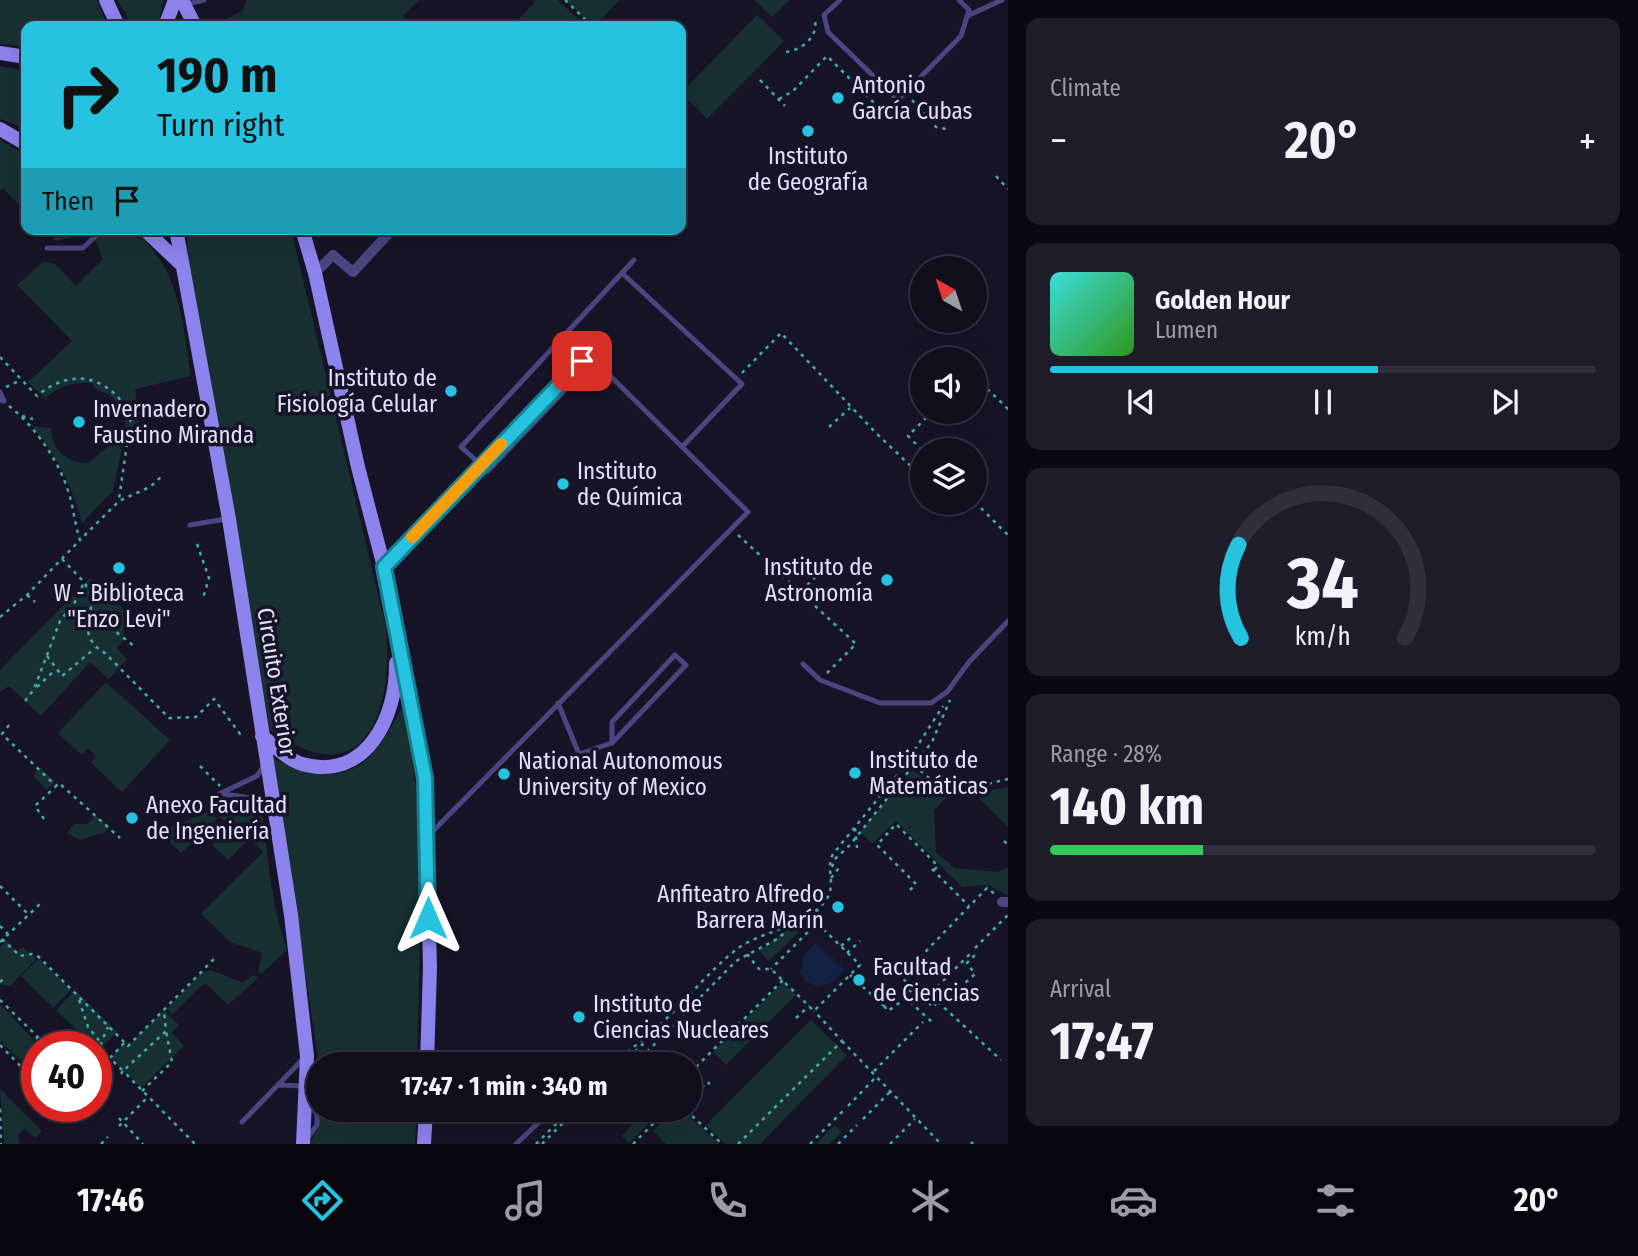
<!DOCTYPE html>
<meta charset="utf-8">
<style>
:root{--surface:#120f1d;--page:#1f1d2a;--text:#f1f3f6;--muted:#9c9ca4;--line:#312f3b;--accent:#25c3e0}
body{margin:0;font-family:"Fira Sans Condensed",sans-serif;background:var(--page);color:var(--text);height:100vh;display:flex;flex-direction:column;font-size:26px;white-space:nowrap}
*{box-sizing:border-box;margin:0}
p{font-size:23px;color:var(--muted)}
.icon{flex:none;width:38px;height:38px;fill:none;stroke:currentColor;stroke-width:2;stroke-linecap:round;stroke-linejoin:round}
.map{position:relative;flex:1;overflow:hidden}
.drawer{display:flex;flex-direction:column;gap:18px;padding:18px;background:#0a0810;width:630px}
.drawer>*{flex:none}
.guide{position:absolute;left:21px;top:21px;width:665px;height:214px;border-radius:14px;box-shadow:0 7px 28px #0002,0 0 0 2px var(--line);background:#25c3e0;color:#111;overflow:hidden}
.needle{width:46px;rotate:321deg}
.tools{position:absolute;left:910px;top:256px;display:grid;gap:14px}
.tools a{display:grid;place-items:center;width:77px;height:77px;border-radius:50%;background:var(--surface);box-shadow:0 7px 28px #0002,0 0 0 2px var(--line);font-size:35px}
.speed{position:absolute;left:21px;top:1031px;display:flex;gap:14px;font-size:35px;font-weight:700;text-align:center}
.speed>*{display:grid;place-content:center;width:91px;height:91px;border-radius:50%;background:var(--surface);box-shadow:0 7px 28px #0002,0 0 0 2px var(--line);line-height:1}
.speed .limit{border:10px solid #d22;background:#fff;color:#111}
.pin{position:absolute;display:grid;place-items:center;width:60px;height:60px;color:#fff;margin:-30px;border-radius:14px;box-shadow:0 4px 10px #0006}
.me{position:absolute;width:77px;margin:-38px;rotate:0deg;stroke-linejoin:round;filter:drop-shadow(0 0 5px #0008)}
.turn{display:flex;align-items:center;gap:24px;height:147px;padding:0 21px;font-size:32px}
.turn .icon{width:91px;height:91px;stroke-width:2.5}
.turn b{display:block;font-size:49px;line-height:60px}
.then{display:flex;align-items:center;height:66px;padding:0 21px;background:#0003;gap:14px;font-size:26px}
.big{font-size:52px;font-weight:700;line-height:1.1}
.drawer .widget{flex:1;display:flex;flex-direction:column;justify-content:center;gap:10px;min-width:0;padding:0 24px;border-radius:14px;background:var(--page)}
.drawer .dial{align-items:center;gap:0}
.dial svg{height:182px;overflow:visible;fill:none;stroke:var(--line);stroke-width:7;stroke-linecap:round;text-anchor:middle}
.dial text{fill:var(--text);stroke:none}
.song{display:flex;align-items:center;gap:21px}
.cover{width:84px;height:84px;border-radius:10px;background:linear-gradient(135deg,hsl(180 70% 55%),hsl(110 70% 35%))}
.played{height:7px;border-radius:4px;background:linear-gradient(90deg,var(--accent) 60%,var(--line) 60%)}
.keys{display:flex;justify-content:space-around;direction:ltr}
.heat{display:flex;justify-content:space-between;align-items:center;font-size:38px;direction:ltr}
.charge{height:10px;border-radius:5px;background:linear-gradient(90deg,#34c759 28%,var(--line) 0)}
.trip{position:absolute;left:306px;top:1052px;width:396px;height:70px;border-radius:35px;background:var(--surface);box-shadow:0 7px 28px #0002,0 0 0 2px var(--line);font-weight:700;line-height:70px;text-align:center}
.tabs{display:flex;height:112px;justify-content:space-around;align-items:center;background:#07060c;color:var(--muted)}
.tabs .icon{width:49px;height:49px}
.tabs .selected{color:var(--accent)}
.tabs b{font-size:32px;color:var(--text)}
main{display:flex;flex:1;min-height:0}
.map>svg:first-child{display:block}
</style>
<main>
<div class="map">
<svg width="1008" height="1144" viewBox="0 0 1008 1144">
<rect width="100%" height="100%" fill="#181427"/>
<path fill="#183031" d="M0,0h97l10,26h-81v21l-26,-3z
M117,0h47l-5,20 -6,6h-20z
M247,0h172l-16,16 10,10h-193l-2,-3 24,-12z
M534,0h24l27,26h-73l23,-24z
M565,0h54l-23,26h-4z
M755,0h34l-17,17z
M757,15l27,26 -77,78 -26,-26z
M0,66l26,5v58l-26,-10z
M0,140l26,15v57l-23,-24 -3,3z
M44,229h87c49,36 51,92 60,147l-56,13 5,41 -15,3 -12,58 -31,32c-10,-39 -25,-66 -50,-97l19,2c1,22 15,35 37,35l22,-18 3,-13 12,1 1,-16 -15,-21 -17,-8 -2,-5c-20,-1 -31,3 -47,15l-17,-16 44,-41 -55,-56 27,-24 11,3 21,22 27,-27 -11,-27 -36,9z
M187,229h104l95,399c7,83 -20,170 -116,102l-82,-470z
M90,578l41,38 -7,8 -1,17 -6,7 10,11 -18,20 -19,-17 -49,54 -32,-30 -9,6v-22z
M106,682l64,58 -48,52 -31,-29 5,-7 -8,-8 -6,7 -24,-22z
M403,707l13,81 6,67 -5,199 -6,10h-92l-47,-307c32,18 73,29 101,-4 12,-13 20,-31 30,-46z
M39,767l16,14 -8,9 -14,-14z
M913,770l28,23 8,2 -15,15 2,42 19,16 43,4 10,-5v28l-20,-10 -26,2 -66,-66 -24,23 -12,-13z
M1008,787v40l-29,-29 7,-7z
M230,799l31,5c7,49 9,96 26,146l-26,24 -3,-2 4,-19 -32,-11 -29,-28 62,-62 -28,-29 -3,3 -23,-16z
M207,812l11,6 -37,35 -22,-21z
M96,815l13,12 -4,5 -25,8 -13,-7 7,-9h13z
M231,827l16,14 -19,19 -16,-15z
M807,914l5,5 -43,42 -10,-10z
M7,941l10,10 6,-4 13,12 -26,27 -10,-2v-37z
M39,958l32,32 -18,18 -32,-32z
M211,970l32,13 10,-8 5,3 -30,27 -21,-21 -5,1 -30,30 -5,-6 33,-35z
M783,982l13,13 -70,70 -13,-13z
M75,990l42,42 -19,19 -42,-41z
M0,1004l34,36 2,16 -14,6 -22,-21z
M164,1010l15,15 -7,8 12,13 -43,42 -31,-30 14,-15 4,3z
M811,1020l36,35 -87,89h-35l-19,-19z
M0,1089l42,42 -7,7 -10,-10 -7,7 1,9h-15z
M319,1110h98l-2,34h-106l10,-18z
M648,1110h14l-33,33 -7,-7 14,-15 4,2 -3,-3z
M674,1110h9l36,34h-53l-13,-13z
M834,1125l8,7 -12,12h-14z"/>
<path fill="#132142" d="M816,942l29,28 -14,13 -13,4 -13,-6 -5,-9 4,-17z"/>
<g fill="none" stroke-linecap="round" stroke-linejoin="round">
<path stroke="#42acab" stroke-width="2.5" stroke-dasharray="3.5 5" stroke-linecap="butt" d="M565,0l27,26
M786,52c16,-2 32,-15 29,-32
M760,80l25,26
M779,99l14,-8 34,-35 58,58 9,-7
M912,100l24,27 10,2
M996,176l12,13
M0,357l37,39c35,-30 73,-20 94,20l-12,83
M742,373l39,-40 95,100 41,39h5
M975,377l33,32
M6,387l15,-7
M9,406c27,21 52,58 61,91 4,15 5,28 10,43l39,-39 31,-14 11,-10
M22,416l11,3
M829,427l21,-19
M922,450l-14,-14 25,-25
M975,502l33,33
M738,535l62,57
M197,544l12,34 -6,20
M62,559l22,23 10,18c-9,21 -11,41 11,53l64,65 27,-1 18,-18 29,39
M27,595l8,7
M0,617l27,-22 53,-55
M87,618l11,7h9l27,21
M47,656l15,20 33,-28
M827,673l29,-29 -56,-52 27,-26 34,-1
M37,687l18,-17
M25,701l9,-12 26,-68 15,-19 9,-20
M9,725l-7,9 54,52 3,-3 61,55
M914,765l30,26h14l50,-12
M200,766l20,20
M44,819l-9,-13 20,-19
M855,828l2,20
M1004,841l4,4
M832,867l3,-8 15,-14 82,-103 18,-42
M932,869l37,37
M831,878l10,-13
M0,886l28,28
M910,890l6,-6 -39,-39 19,-21 42,42 -5,5
M816,909l6,8 -5,6
M0,926l8,8
M2,939l18,17 12,-2 7,3 89,89 87,-88
M0,942l40,-38
M841,946l13,-11
M975,948l33,-33
M847,953l13,-12
M747,954l12,15h12l43,42 46,-46 -43,-42 -46,46
M850,975l34,31 22,-17 9,4
M0,982l6,-6
M925,999l46,-46 3,3 -7,7 8,11 -28,25 -4,-3 -10,11 -32,-30 86,-89 9,7
M0,1000l47,46
M79,1000l9,27 13,16
M938,1002l63,58
M884,1006l4,5 18,-13 27,25
M796,1018l13,-12
M37,1036v10
M842,1041l99,103
M124,1043l-14,15 13,13 43,-40 -2,-21
M0,1045l37,38
M108,1061l-7,-18 7,-16
M615,1064c15,-15 33,-28 49,-43 24,-23 46,-51 73,-72 25,-19 69,-21 89,-49 11,-15 -1,-32 7,-46l70,-86 40,-62
M623,1064l27,-27 11,-1
M635,1064l101,-103 41,-22 24,-19
M690,1065l4,4 89,-89
M23,1069l14,-12
M874,1071l49,-49
M121,1074l2,-3 72,73
M690,1087l3,-4
M142,1091l30,-29 -6,-31
M690,1100l17,-18 3,2
M60,1106l3,3
M848,1106l27,-28
M0,1109l1,35
M686,1110l36,34
M119,1118l24,26
M863,1119l27,-27
M119,1126l27,-27
M101,1144l7,-7
M536,1144l34,-34
M542,1144l34,-34
M633,1144l34,-34
M738,1144l104,-103 -28,-30
M810,1144l33,-33
M838,1144l19,-19
M890,1144l25,-25
M971,1144l2,-2"/>
<path stroke="#4b4680" stroke-width="5" d="M840,0l-16,15 4,17 70,68 63,-64 8,-26 -10,-10
M187,4l17,-4
M967,16l35,-16
M47,248h36l20,-19
M622,273l120,111 -60,63
M582,361l3,8 -97,102 -27,-24 173,-187
M0,392l4,9 -4,-1
M190,525l36,-6
M385,566l203,-212 160,158 -318,322
M803,664l17,16 60,23h51l16,-11 22,-30 39,-41
M558,703l21,51 33,-11 74,-78 -11,-10 -63,67v21
M219,794l38,-18 8,-12
M223,794l48,7
M278,1085l25,1
M242,1122l62,-64
M306,1140l11,-15v-11l-9,-13
M516,1144l36,-34"/>
<path stroke="#4b4680" stroke-width="10" d="M315,273l18,-18 20,17 36,-39
M1002,902h6"/>
<path stroke="#8c83ed" stroke-width="14" d="M106,0l12,26
M182,0l13,26
M165,26l10,-26
M0,53l26,4
M0,129l26,15
M144,229l38,36
M176,229l53,290 62,396 16,141 -4,88
M302,229l13,44 43,194 26,100 41,211 5,189 -3,97
M262,736c12,9 26,24 40,28 64,18 95,-47 94,-101
M424,1144l2,-34"/>
</g>
<g fill="none" stroke-linecap="round" stroke-linejoin="round">
<g stroke="#187f92" stroke-width="18">
<path id="route" d="M428,918l-3,-140 -41,-211 198,-206"/>
</g>
<use href="#route" stroke="#25c3e0" stroke-width="12"/>
<path stroke="#f59e0b" stroke-width="12" d="M412,537l89,-93"/>
</g>
<g fill="#25c3e0" stroke="#181427" stroke-width="2.5">
<circle cx="838" cy="98" r="7"/>
<circle cx="808" cy="131" r="7"/>
<circle cx="451" cy="391" r="7"/>
<circle cx="79" cy="422" r="7"/>
<circle cx="563" cy="484" r="7"/>
<circle cx="119" cy="568" r="7"/>
<circle cx="887" cy="580" r="7"/>
<circle cx="855" cy="773" r="7"/>
<circle cx="504" cy="774" r="7"/>
<circle cx="132" cy="818" r="7"/>
<circle cx="838" cy="907" r="7"/>
<circle cx="859" cy="980" r="7"/>
<circle cx="579" cy="1017" r="7"/>
</g>
<g text-anchor="middle" dominant-baseline="central" stroke-width="7" stroke-linejoin="round" paint-order="stroke">
<g font-size="23" fill="#e4dffa" stroke="#181427" text-anchor="start">
<text x="852" y="85">Antonio<tspan x="852" dy="26">García Cubas</tspan></text>
<text x="808" y="156" text-anchor="middle">Instituto<tspan x="808" dy="26">de Geografía</tspan></text>
<text x="437" y="378" text-anchor="end">Instituto de<tspan x="437" dy="26">Fisiología Celular</tspan></text>
<text x="93" y="409">Invernadero<tspan x="93" dy="26">Faustino Miranda</tspan></text>
<text x="577" y="471">Instituto<tspan x="577" dy="26">de Química</tspan></text>
<text x="873" y="567" text-anchor="end">Instituto de<tspan x="873" dy="26">Astronomía</tspan></text>
<text x="119" y="593" text-anchor="middle">W - Biblioteca<tspan x="119" dy="26">"Enzo Levi"</tspan></text>
<text x="869" y="760">Instituto de<tspan x="869" dy="26">Matemáticas</tspan></text>
<text x="518" y="761">National Autonomous<tspan x="518" dy="26">University of Mexico</tspan></text>
<text x="146" y="805">Anexo Facultad<tspan x="146" dy="26">de Ingeniería</tspan></text>
<text x="824" y="894" text-anchor="end">Anfiteatro Alfredo<tspan x="824" dy="26">Barrera Marín</tspan></text>
<text x="873" y="967">Facultad<tspan x="873" dy="26">de Ciencias</tspan></text>
<text x="593" y="1004">Instituto de<tspan x="593" dy="26">Ciencias Nucleares</tspan></text>
</g>
<g font-size="23" fill="#e4dffa" stroke="#181427">
<text transform="translate(277 682) rotate(81)">Circuito Exterior</text>
</g>
</g>
</svg>
<div class="tools">
<a><svg class="needle" viewBox="-14 -14 28 28"><path d="M0-13l5 13h-10z" fill="#e53935"/><path d="M0 13l5-13h-10z" fill="#9c9ca4"/></svg></a>
<a><svg class="icon" aria-label="sound" viewBox="0 0 24 24"><path d="M4 9h4l5-4v14l-5-4H4zM17 9q2 3 0 6"/></svg></a>
<a><svg class="icon" aria-label="layers" viewBox="0 0 24 24"><path d="M12 4l9 5-9 5-9-5zM3 14l9 5 9-5"/></svg></a>
</div>
<div class="speed"><div class="limit">40</div></div>
<div class="pin" style="left:582px;top:361px;background:#d93025"><svg class="icon" aria-label="arrive" viewBox="0 0 24 24"><path d="M6 21V4h12l-3 4 3 4H6"/></svg></div>
<svg class="me" style="left:428px;top:918px" viewBox="-20 -20 40 40"><path d="M0-17L14 15 0 8-14 15z" fill="#25c3e0" stroke="#fff" stroke-width="4"/></svg>
<div class="trip">17:47 · 1 min · 340 m</div>
<div class="guide">
<div class="turn"><svg class="icon" aria-label="right" viewBox="0 0 24 24"><path d="M7 20v-9h11M14 6l5 5-5 5"/></svg><div><b>190 m</b>Turn right</div></div>
<div class="then">Then<svg class="icon" aria-label="arrive" viewBox="0 0 24 24"><path d="M6 21V4h12l-3 4 3 4H6"/></svg></div>
</div>
</div>
<section class="drawer">
<div class="widget"><p>Climate</p>
<div class="heat"><a>−</a><b class="big">20°</b><a>+</a></div>
</div>
<div class="widget">
<div class="song"><i class="cover"></i><div><b>Golden Hour</b><p>Lumen</p></div></div>
<div class="played"></div>
<div class="keys"><svg class="icon" aria-label="previous" viewBox="0 0 24 24"><path d="M18 5L8 12l10 7zM5 5v14"/></svg><svg class="icon" aria-label="pause" viewBox="0 0 24 24"><path d="M8 5v14M16 5v14"/></svg><svg class="icon" aria-label="next" viewBox="0 0 24 24"><path d="M6 5l10 7-10 7zM19 5v14"/></svg></div>
</div>
<div class="widget dial"><svg viewBox="0 0 100 80">
<path d="M14 69A42 42 0 1 1 86 69"/>
<path d="M14 69A42 42 0 0 1 13 28" stroke="#25c3e0"/>
<text x="50" y="56" font-size="32" font-weight="700">34</text>
<text x="50" y="72" font-size="11">km/h</text>
</svg></div>
<div class="widget"><p>Range · 28%</p><b class="big">140 km</b><div class="charge"></div></div>
<div class="widget"><p>Arrival</p><b class="big">17:47</b></div>
</section>
</main>
<nav class="tabs">
<b>17:46</b>
<svg class="icon selected" aria-label="directions" viewBox="0 0 24 24"><path d="M12 3l9 9-9 9-9-9zM9 14v-3h6M13 9l2 2-2 2"/></svg>
<svg class="icon" aria-label="music" viewBox="0 0 24 24"><path d="M9 18V5l10-2v13"/><circle cx="6" cy="18" r="3"/><circle cx="16" cy="16" r="3"/></svg>
<svg class="icon" aria-label="phone" viewBox="0 0 24 24"><path d="M5 4h4l2 5-3 2q2 4 5 5l2-3 5 2v4C11 20 4 13 5 4z"/></svg>
<svg class="icon" aria-label="climate" viewBox="0 0 24 24"><path d="M12 3v18M4 7l16 10M4 17L20 7"/></svg>
<svg class="icon" aria-label="car" viewBox="0 0 24 24"><path d="M5 17H2v-5l4-1 3-4h7l3 4 3 1v5h-3M9 17h6M6 11h13"/><circle cx="7" cy="17" r="2"/><circle cx="17" cy="17" r="2"/></svg>
<svg class="icon" aria-label="filters" viewBox="0 0 24 24"><path d="M4 7h16M4 17h16"/><circle cx="9" cy="7" r="2"/><circle cx="15" cy="17" r="2"/></svg>
<b>20°</b>
</nav>
